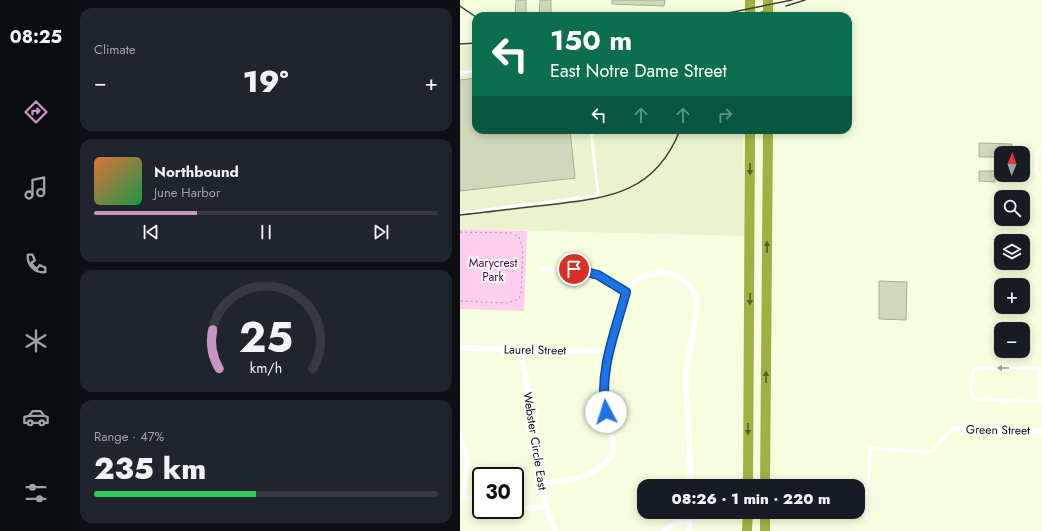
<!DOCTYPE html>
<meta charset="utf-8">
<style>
:root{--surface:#171b24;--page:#20242c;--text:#f1f3f6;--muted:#9ea1a6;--line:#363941;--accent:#c894c0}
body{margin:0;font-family:Jost,sans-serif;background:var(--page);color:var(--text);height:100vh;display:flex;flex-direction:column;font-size:15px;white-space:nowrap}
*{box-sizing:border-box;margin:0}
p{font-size:13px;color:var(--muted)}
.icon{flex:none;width:22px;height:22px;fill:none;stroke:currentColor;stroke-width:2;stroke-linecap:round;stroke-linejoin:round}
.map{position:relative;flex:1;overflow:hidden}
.panel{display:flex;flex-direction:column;gap:8px;padding:8px;background:#0d0f14;width:388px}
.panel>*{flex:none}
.guide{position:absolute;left:12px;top:12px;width:380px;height:122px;border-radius:12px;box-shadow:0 2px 10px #0003;background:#0b6e4f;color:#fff;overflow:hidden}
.needle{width:26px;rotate:2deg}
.controls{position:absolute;left:534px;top:146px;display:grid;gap:8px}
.controls a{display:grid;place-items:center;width:36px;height:36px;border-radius:8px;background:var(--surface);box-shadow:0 2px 10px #0003;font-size:20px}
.speed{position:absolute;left:12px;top:467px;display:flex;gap:8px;font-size:20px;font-weight:700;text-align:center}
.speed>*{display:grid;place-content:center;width:52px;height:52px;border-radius:50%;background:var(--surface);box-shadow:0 2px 10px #0003;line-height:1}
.speed .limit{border:2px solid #111;border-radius:6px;background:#fff;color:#111}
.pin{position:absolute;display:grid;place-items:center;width:34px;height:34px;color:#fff;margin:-17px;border:2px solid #fff;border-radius:50%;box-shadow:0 1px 4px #0007}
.me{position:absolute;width:44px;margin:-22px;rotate:355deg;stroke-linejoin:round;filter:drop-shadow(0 0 3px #0008)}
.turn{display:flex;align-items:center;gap:14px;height:84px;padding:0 12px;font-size:18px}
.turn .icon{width:52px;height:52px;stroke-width:2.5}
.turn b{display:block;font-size:28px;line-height:34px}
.lanes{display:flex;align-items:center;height:38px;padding:0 12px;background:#0003;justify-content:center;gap:20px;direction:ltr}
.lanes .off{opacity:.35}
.big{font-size:30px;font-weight:800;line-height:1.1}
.panel .widget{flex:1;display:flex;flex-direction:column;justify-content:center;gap:6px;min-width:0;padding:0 14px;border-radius:12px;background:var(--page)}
.panel .dial{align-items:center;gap:0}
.dial svg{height:104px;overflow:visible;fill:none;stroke:var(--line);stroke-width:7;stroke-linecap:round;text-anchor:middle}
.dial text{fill:var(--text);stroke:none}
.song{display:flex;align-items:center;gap:12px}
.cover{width:48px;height:48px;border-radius:6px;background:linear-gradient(135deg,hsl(20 70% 55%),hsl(140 70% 35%))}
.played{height:4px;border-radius:2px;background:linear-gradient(90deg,var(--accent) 30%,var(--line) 30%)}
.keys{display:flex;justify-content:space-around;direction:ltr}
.heat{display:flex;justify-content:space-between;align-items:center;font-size:22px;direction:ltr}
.charge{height:6px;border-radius:3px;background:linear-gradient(90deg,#34c759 47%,var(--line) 0)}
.trip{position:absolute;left:177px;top:479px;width:228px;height:40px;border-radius:12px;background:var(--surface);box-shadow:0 2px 10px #0003;font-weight:800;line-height:40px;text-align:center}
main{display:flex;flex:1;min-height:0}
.tabs{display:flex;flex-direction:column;width:72px;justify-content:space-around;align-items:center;background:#090b0e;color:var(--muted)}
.tabs .icon{width:28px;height:28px}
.tabs .on{color:var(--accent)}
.tabs b{font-size:18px;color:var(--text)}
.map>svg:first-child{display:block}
</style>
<main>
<nav class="tabs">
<b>08:25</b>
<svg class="icon on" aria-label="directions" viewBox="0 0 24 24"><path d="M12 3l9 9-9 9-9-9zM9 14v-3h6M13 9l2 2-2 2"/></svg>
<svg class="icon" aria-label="music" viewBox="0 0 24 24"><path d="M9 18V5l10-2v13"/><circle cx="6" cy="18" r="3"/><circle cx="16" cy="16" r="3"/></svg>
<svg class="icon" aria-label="phone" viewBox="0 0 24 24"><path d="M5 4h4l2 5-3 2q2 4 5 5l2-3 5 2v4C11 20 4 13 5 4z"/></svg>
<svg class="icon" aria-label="climate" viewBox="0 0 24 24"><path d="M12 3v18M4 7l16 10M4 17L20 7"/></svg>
<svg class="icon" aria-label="car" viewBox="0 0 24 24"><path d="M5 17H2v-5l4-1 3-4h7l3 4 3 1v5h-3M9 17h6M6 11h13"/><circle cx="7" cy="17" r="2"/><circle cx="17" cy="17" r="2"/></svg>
<svg class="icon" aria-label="filters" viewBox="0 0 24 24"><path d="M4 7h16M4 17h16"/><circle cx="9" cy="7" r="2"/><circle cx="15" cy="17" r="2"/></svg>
</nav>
<section class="panel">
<div class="widget"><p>Climate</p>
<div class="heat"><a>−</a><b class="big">19°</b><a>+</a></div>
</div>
<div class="widget">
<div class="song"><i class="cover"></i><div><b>Northbound</b><p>June Harbor</p></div></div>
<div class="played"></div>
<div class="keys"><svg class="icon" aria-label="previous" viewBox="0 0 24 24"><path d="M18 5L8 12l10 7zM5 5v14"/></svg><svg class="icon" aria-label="pause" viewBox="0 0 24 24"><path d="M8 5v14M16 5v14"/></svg><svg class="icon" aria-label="next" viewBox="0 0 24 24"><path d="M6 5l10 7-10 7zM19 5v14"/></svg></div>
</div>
<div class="widget dial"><svg viewBox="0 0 100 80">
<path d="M14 69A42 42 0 1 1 86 69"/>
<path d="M14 69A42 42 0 0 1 9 39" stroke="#c894c0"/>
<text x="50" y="56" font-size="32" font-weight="700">25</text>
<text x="50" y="72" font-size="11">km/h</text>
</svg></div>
<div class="widget"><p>Range · 47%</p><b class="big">235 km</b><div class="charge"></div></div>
</section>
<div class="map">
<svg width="582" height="531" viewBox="0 0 582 531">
<rect width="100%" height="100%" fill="#f7fedf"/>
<path fill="#eaf3ce" d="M16,45v85h267l2,106 -285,-7v-182z"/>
<path fill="#ffceee" d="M0,229l67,2 -3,80 -64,-2z"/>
<path fill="#d0d7ba" stroke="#a8ae92" d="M56,0h10v16l-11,-1z
M80,0h11v15h-12z
M152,0h53l-1,6 -52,-2z
M16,78v52h94l5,48 -115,13v-111z
M519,143l33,1 -1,9h-10v4h-22z
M519,171h16v11l-16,-1z
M419,281l28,1 -1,38 -27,-1z"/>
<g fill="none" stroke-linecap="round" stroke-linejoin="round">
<path stroke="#9ea38c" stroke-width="1" stroke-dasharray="2 3" stroke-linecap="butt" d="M0,232l51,1 8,4 4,12 -2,44 -2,6 -12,4 -47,-2"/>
<path stroke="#fff" stroke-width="3" d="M0,73l16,-2
M582,149l-6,4v19l6,5
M0,213l136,-17 2,-2 -7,-64
M579,368l1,34
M582,368h-62l-6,2c-2,8 -4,20 -2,27l4,2 66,3
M406,519l4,-71 52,4 10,-1 21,-22"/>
<path stroke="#fff" stroke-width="5.5" d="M82,269c38,0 52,1 84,23
M0,348l150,3
M61,350l25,157 9,24
M493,429l89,2
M0,435l7,25 -3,37
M82,483c29,-3 51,-3 70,-28 4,-19 -6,-34 -8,-53 -3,-27 7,-57 15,-83 2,-8 3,-18 7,-26 5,-10 15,-18 26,-19 19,-4 36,4 44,23 4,12 -8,59 -10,74 -1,15 1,31 2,46 1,23 3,46 2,69
M0,497h4l17,3
M55,506l14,2 17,-1
M204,531l9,-6 17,-5
M229,531l1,-19"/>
<path stroke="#9fb142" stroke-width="10" d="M290,0v16
M308,16v-16
M288,486l2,-356
M305,486l3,-356
M287,531l1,-19
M305,531v-19"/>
<path stroke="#404335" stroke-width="1.5" d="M0,6l16,11
M326,6l19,-6
M253,16l79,-16
M288,16l15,-4
M0,44l16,-1
M0,215c29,-3 59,-7 88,-10 60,-7 107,-11 132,-75"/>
</g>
<defs><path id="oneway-solid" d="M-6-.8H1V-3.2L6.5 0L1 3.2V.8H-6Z"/></defs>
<g fill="#566024">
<use href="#oneway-solid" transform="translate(290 169) rotate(90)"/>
<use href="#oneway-solid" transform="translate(307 247) rotate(-90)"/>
<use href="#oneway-solid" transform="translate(290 299) rotate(91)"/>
<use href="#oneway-solid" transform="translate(306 377) rotate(-90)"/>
<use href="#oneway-solid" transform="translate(288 429) rotate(91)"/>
</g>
<use fill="#9e9f9b" href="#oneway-solid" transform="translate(543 368) rotate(-180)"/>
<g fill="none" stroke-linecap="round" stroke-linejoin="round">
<g stroke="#114b97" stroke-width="10">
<path id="route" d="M114,269l24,6 28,17c-10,38 -28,80 -20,120"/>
</g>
<use href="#route" stroke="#1a73e8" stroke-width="7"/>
</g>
<g text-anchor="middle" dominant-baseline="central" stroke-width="4" stroke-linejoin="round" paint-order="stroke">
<g font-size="12" fill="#4e083f" stroke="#fff">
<text x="33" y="263">Marycrest<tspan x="33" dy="14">Park</tspan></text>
</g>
<g font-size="12" fill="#0c0e05" stroke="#fff">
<text transform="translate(75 350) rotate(1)">Laurel Street</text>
<text transform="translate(538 430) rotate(1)">Green Street</text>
<text transform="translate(75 441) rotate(81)">Webster Circle East</text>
</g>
</g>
</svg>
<div class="controls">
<a><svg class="needle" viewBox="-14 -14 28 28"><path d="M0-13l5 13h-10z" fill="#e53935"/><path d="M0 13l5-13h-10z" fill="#9ea1a6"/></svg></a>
<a><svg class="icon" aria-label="search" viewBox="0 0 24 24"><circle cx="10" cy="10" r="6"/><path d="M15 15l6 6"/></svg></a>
<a><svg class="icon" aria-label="layers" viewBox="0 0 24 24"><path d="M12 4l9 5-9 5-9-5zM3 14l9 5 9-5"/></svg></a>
<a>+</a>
<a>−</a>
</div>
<div class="speed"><div class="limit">30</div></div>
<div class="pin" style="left:114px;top:269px;background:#d93025"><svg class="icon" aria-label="arrive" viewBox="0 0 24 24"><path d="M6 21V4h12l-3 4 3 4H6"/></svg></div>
<svg class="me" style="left:146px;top:412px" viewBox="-20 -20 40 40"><circle r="19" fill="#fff"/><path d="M0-13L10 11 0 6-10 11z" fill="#1a73e8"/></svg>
<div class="trip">08:26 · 1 min · 220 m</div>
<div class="guide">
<div class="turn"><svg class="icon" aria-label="left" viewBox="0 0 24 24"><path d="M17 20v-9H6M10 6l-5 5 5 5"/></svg><div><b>150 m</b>East Notre Dame Street</div></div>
<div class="lanes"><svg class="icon" aria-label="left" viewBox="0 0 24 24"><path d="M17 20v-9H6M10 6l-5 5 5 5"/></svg><svg class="icon off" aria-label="ahead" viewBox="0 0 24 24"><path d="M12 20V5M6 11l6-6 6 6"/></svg><svg class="icon off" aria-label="ahead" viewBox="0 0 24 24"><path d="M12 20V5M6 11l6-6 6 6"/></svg><svg class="icon off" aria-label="right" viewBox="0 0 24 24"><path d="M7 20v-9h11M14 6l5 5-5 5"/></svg></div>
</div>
</div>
</main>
